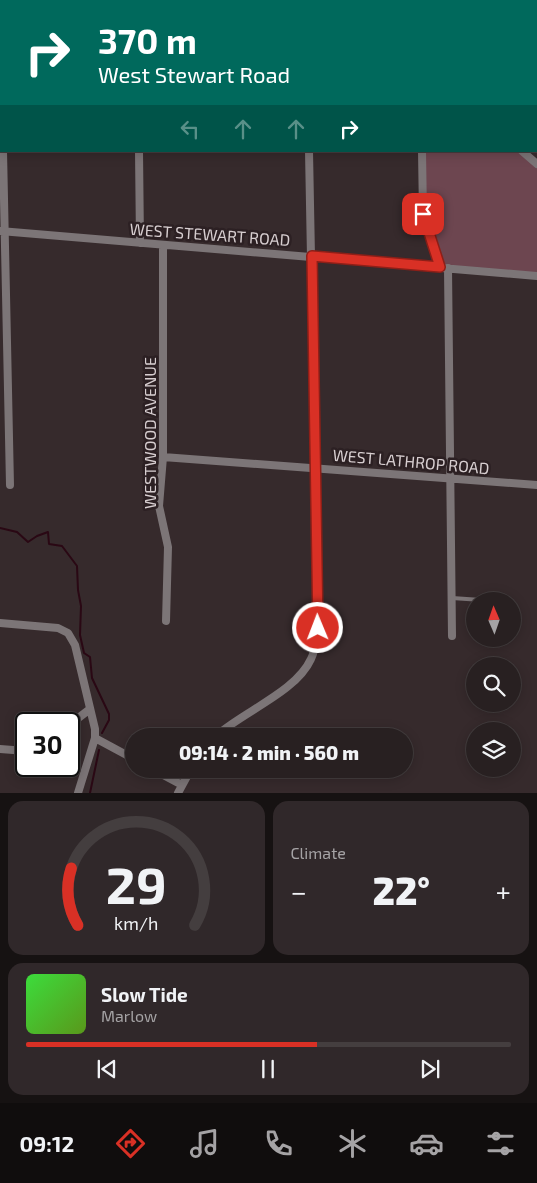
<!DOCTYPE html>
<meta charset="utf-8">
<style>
:root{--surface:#282021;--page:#30282a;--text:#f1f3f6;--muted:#a5a3a5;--line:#443e3f;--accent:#d93025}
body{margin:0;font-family:"Exo 2",sans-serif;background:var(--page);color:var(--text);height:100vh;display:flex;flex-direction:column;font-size:19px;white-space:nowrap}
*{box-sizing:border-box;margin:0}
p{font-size:16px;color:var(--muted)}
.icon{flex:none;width:28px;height:28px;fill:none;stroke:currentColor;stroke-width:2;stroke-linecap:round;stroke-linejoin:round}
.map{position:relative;height:793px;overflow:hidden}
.side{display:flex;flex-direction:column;gap:8px;padding:8px;background:#161212;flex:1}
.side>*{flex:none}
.hud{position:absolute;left:0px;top:0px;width:538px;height:152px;box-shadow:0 2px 12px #0003,0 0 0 1px var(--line);background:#00695c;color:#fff;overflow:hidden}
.needle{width:32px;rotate:358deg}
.buttons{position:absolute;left:466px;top:592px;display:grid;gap:10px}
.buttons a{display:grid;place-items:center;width:55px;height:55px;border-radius:50%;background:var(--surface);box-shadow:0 2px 12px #0003,0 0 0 1px var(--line);font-size:25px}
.speed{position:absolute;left:15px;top:712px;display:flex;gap:10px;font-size:25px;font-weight:700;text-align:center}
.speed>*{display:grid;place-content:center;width:65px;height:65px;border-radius:50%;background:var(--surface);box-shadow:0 2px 12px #0003,0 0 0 1px var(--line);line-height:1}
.speed .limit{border:2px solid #111;border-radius:8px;background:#fff;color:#111}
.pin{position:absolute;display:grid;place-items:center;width:42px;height:42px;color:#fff;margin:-21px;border-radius:10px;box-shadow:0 2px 8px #0006}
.me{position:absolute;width:55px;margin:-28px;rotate:359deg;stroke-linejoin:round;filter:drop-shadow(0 0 4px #0008)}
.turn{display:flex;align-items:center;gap:18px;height:105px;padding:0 15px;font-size:22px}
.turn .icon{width:65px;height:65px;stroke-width:2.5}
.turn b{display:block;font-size:35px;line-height:42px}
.lanes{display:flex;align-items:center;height:48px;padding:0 15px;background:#0003;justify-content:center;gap:25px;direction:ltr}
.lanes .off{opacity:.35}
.big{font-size:38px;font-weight:800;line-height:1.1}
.side .tile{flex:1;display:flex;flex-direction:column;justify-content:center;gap:8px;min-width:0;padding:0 18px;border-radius:15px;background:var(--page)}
.side .dial{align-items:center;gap:0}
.dial svg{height:130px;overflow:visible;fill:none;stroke:var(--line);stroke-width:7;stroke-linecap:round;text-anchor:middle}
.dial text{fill:var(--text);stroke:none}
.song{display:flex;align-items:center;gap:15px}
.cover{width:60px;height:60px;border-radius:8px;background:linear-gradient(135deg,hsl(120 70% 55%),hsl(90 70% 35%))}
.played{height:5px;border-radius:2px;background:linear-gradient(90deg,var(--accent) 60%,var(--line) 60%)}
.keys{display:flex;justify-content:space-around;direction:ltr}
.heat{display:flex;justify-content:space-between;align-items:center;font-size:28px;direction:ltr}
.side .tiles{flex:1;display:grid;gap:8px;grid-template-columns:1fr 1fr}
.tile:last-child{grid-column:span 2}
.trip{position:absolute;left:125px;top:728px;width:288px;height:50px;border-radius:25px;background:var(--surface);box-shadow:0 2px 12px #0003,0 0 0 1px var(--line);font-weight:800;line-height:50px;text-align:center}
.tab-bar{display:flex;height:80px;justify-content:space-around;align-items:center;background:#100d0d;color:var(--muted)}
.tab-bar .icon{width:35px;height:35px}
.tab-bar .current{color:var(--accent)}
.tab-bar b{font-size:22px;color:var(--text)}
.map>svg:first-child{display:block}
</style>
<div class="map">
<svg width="537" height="793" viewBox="0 0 537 793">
<rect width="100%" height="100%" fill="#362a2c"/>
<path fill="#6d4650" d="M422,151h100l15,13v112l-97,-9 -16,-53z"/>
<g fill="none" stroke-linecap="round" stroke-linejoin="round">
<path stroke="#2a0814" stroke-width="2" d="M0,528l17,4 11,10 9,-6 11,-4 1,12 13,2 15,20 1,24 3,16 -1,29 4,18 6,4 2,21 17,36v6l-7,13
M90,793l9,-43"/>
<path stroke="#7c7577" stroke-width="4" d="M452,598l44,3"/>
<path stroke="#7c7577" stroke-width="8" d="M136,0v1
M306,0v1
M419,0v1
M499,1v-1
M0,10h1
M0,22l1,61
M536,52h1
M3,151l7,334
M139,151l1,92
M422,151l1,63 17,53
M522,151l15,13
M0,231l537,45
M163,245v212l-4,49 9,41 -2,74
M448,268l4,368
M163,457l374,28
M0,623l58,5 10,5 7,12 20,84v9l-17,55
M216,736c28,-25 80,-44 95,-77 5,-10 5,-21 7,-31l-9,-477
M95,738l39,21
M69,744l8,-25 13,-10
M0,749l26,2
M152,769l30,16
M178,793l13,-24"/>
</g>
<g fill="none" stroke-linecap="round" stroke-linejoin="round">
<g stroke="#8d1f18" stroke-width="12">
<path id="route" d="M318,628l-6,-372 128,11 -17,-53"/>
</g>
<use href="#route" stroke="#d93025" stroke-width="9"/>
</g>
<g text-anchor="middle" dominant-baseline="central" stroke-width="5" stroke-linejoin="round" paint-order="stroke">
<g font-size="16" fill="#d7ced0" stroke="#2c2023">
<text transform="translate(210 234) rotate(4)">WEST STEWART ROAD</text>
<text transform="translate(149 433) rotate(-90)">WESTWOOD AVENUE</text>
<text transform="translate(411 461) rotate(5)">WEST LATHROP ROAD</text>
</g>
</g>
</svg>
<div class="buttons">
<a><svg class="needle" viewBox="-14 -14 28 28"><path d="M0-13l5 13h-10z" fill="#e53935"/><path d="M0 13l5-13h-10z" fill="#a5a3a5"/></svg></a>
<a><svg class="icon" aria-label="search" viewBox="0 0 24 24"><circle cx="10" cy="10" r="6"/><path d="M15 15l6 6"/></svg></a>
<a><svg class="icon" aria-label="layers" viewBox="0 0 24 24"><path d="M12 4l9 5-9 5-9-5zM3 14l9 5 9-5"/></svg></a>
</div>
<div class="speed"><div class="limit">30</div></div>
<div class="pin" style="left:423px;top:214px;background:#d93025"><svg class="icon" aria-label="arrive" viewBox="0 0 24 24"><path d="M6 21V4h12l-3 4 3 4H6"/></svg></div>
<svg class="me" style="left:318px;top:628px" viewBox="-20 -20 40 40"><circle r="17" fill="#d93025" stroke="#fff" stroke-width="3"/><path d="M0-11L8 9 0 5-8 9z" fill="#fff"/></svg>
<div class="trip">09:14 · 2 min · 560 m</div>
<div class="hud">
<div class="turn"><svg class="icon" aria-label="right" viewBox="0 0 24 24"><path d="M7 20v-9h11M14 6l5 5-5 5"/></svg><div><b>370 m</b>West Stewart Road</div></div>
<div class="lanes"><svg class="icon off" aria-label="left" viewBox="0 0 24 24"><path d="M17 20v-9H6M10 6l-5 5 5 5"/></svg><svg class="icon off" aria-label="ahead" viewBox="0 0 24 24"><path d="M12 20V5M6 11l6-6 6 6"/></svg><svg class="icon off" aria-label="ahead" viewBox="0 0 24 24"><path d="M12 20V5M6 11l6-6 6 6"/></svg><svg class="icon" aria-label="right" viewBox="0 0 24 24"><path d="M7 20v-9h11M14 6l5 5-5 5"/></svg></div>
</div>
</div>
<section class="side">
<div class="tiles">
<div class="tile dial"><svg viewBox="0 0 100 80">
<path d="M14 69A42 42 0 1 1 86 69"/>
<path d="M14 69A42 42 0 0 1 10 34" stroke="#d93025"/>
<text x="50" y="56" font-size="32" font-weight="700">29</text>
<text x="50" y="72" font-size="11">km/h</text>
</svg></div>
<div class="tile"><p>Climate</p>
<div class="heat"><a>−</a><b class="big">22°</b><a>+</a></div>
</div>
<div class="tile">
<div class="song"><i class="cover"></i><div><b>Slow Tide</b><p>Marlow</p></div></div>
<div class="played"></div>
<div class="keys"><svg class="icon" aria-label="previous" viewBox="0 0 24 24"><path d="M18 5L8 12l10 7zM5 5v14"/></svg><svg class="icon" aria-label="pause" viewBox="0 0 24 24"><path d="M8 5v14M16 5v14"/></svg><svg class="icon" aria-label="next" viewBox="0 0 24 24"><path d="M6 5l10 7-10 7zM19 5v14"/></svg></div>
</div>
</div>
</section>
<nav class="tab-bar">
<b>09:12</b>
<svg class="icon current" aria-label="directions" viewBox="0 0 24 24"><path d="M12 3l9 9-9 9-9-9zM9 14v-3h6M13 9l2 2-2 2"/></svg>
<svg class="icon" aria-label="music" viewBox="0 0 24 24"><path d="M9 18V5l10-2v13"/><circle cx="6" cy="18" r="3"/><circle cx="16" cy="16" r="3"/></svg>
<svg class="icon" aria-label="phone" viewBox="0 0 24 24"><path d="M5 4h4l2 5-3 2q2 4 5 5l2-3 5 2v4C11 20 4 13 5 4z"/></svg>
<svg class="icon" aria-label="climate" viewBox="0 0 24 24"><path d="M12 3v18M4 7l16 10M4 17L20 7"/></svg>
<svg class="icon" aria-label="car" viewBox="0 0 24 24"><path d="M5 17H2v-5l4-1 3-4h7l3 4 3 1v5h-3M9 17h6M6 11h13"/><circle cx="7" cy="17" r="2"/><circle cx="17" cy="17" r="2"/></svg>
<svg class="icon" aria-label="filters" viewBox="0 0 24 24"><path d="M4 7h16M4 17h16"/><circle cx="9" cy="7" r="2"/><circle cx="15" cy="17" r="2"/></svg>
</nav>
